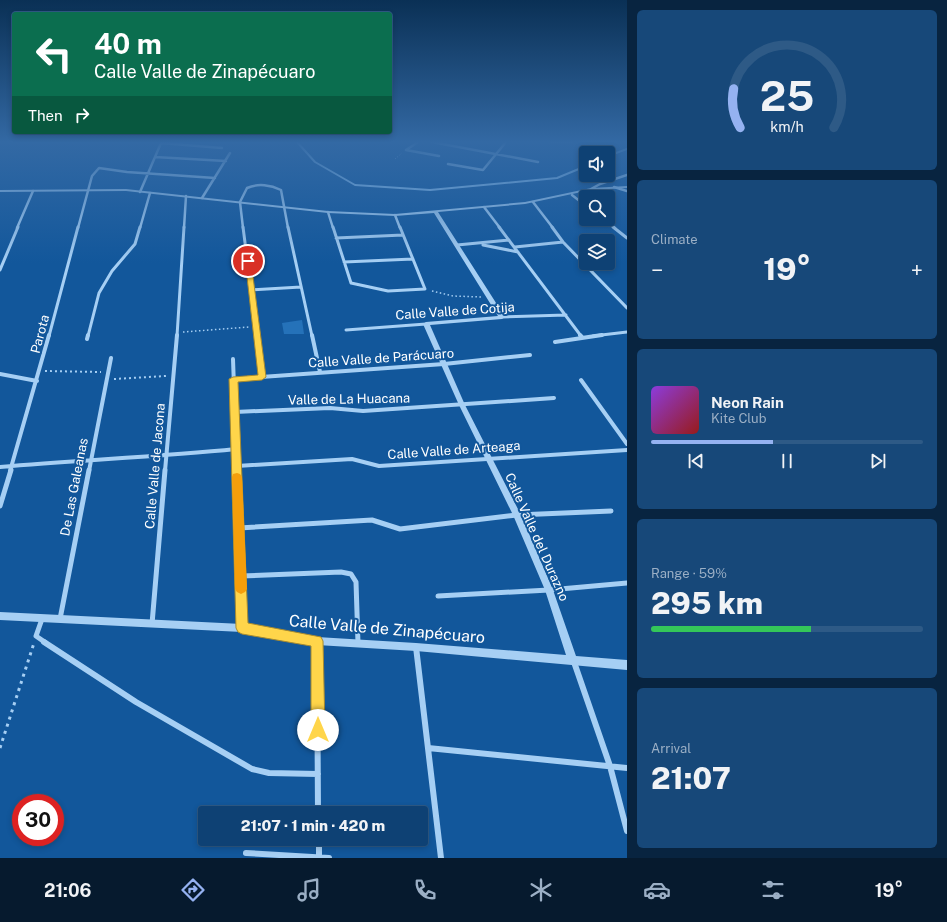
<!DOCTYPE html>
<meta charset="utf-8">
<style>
:root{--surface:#0e4174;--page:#174879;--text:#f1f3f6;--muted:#9bafc5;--line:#2e5a86;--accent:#95b2f1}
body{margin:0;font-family:"Public Sans",sans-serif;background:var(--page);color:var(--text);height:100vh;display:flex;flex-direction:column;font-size:15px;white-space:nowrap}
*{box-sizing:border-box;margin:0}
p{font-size:13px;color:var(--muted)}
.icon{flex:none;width:22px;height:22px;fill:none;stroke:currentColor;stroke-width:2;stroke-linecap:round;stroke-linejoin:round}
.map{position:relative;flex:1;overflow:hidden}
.drawer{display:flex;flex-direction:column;gap:10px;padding:10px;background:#082440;width:320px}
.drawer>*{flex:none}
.guide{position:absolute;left:12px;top:12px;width:380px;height:122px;border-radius:4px;box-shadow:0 2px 6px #0003,0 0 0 1px var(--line);background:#0b6e4f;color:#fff;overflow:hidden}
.tools{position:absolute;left:579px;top:146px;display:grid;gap:8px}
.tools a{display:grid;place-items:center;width:36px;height:36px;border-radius:4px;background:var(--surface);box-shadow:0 2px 6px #0003,0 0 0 1px var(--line);font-size:20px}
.speed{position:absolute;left:12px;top:794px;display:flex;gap:8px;font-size:20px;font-weight:700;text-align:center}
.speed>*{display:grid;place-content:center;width:52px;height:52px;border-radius:50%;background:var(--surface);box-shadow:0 2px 6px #0003,0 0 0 1px var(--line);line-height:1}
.speed .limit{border:6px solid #d22;background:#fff;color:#111}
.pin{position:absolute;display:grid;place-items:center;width:34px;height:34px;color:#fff;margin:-17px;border:2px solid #fff;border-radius:50%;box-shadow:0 1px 4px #0007}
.me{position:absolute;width:44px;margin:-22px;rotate:0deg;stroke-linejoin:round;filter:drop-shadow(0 0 3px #0008)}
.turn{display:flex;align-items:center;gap:14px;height:84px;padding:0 16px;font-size:18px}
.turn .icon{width:52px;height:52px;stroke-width:2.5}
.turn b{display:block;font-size:28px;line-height:34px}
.then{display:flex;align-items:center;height:38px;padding:0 16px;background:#0003;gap:8px;font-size:15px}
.big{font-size:30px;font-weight:800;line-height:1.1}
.drawer .tile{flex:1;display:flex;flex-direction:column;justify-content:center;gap:6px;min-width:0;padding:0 14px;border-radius:6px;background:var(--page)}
.drawer .dial{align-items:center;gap:0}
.dial svg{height:104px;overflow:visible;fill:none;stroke:var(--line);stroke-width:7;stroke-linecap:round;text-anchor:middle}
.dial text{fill:var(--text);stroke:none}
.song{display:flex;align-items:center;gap:12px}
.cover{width:48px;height:48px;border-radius:6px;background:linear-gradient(135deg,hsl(270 70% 55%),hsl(0 70% 35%))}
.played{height:4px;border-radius:2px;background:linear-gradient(90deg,var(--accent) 45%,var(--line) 45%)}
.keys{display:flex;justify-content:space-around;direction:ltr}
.heat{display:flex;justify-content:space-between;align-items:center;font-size:22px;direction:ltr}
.charge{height:6px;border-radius:3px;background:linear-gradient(90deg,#34c759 59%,var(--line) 0)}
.trip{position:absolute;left:198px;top:806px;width:230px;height:40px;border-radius:4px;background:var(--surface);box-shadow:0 2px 6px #0003,0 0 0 1px var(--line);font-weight:800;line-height:40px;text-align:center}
.tab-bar{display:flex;height:64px;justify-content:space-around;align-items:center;background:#061a2e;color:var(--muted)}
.tab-bar .icon{width:28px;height:28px}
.tab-bar .current{color:var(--accent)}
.tab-bar b{font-size:18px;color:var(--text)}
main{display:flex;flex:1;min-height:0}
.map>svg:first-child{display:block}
</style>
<main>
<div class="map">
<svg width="627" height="858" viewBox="0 0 627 858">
<rect width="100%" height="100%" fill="#12579b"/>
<path fill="#2572b9" d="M302,320l2,14h-20l-2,-11z"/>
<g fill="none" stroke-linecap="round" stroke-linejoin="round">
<path stroke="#98cbf7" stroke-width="2" d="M297,142l18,20 40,23 75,5 127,-12 29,-12
M608,156l19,-7"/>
<path stroke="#a6cff4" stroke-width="1" stroke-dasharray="1 2" stroke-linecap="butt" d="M395,159l7,-6"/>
<path stroke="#a6cff4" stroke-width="1.5" stroke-dasharray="1.5 2.5" stroke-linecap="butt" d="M432,291l21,5 28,1
M183,332l66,-5"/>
<path stroke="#a6cff4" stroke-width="2" stroke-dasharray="2 3" stroke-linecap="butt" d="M45,371l56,1
M114,379l52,-3"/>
<path stroke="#a6cff4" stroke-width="3" stroke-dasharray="3 4.5" stroke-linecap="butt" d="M0,748l34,-105"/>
<path stroke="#a6cff4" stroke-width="2.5" d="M418,142l-12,8 33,6
M432,142l106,20
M551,142h21
M155,157l71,4
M448,164l35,6 23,-28
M614,187l13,4
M591,189l9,-5 27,-9
M140,192l21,-49 61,5
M572,195l14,11
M202,198l28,-45
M533,202l20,26
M484,207l16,21
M328,212l5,16
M395,215l5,13
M603,219l12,9
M17,228l16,-37
M78,228l14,-52 7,-8 28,4 88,6
M140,228l10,-35
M184,228l2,-32
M243,228l-3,-26 7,-14c11,-5 24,-3 34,2l7,38"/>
<path stroke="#a6cff4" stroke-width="3" d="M243,227l14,109
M288,227l24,109
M333,227l18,56 37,8 37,-2 -25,-62
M499,227l82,109
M552,227l11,15 64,66
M613,227l14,11
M336,238l67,-3
M457,245l52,-5
M483,245l35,7
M515,247l48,-5
M344,262l69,-3
M0,270l18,-43
M251,290l50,-3
M502,317l64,-2
M346,330l80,-6
M49,336l29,-109
M88,336l11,-43 13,-22 23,-27 5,-17
M177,336l7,-109
M593,336l34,-4"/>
<path stroke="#a6cff4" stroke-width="4" d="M257,335l5,42
M312,335l8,37
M580,335l2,2
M87,339l1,-4
M555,342l47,-7
M233,359l4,112
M0,374l37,7
M233,379l211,-15 86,-9
M581,380l46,64
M235,412l95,-4 33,3 191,-13
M237,466l115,-7 27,7 248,-16
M0,467c79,-7 157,-10 236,-18
M10,471l39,-136
M89,471l22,-113
M165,471l12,-136"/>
<path stroke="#a6cff4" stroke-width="5" d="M237,470l5,158
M0,506l11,-36
M239,528l133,-8 28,9 117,-14 94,-4
M241,576l100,-4 10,2 5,8 2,61
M438,596l111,-6 78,-7
M42,619l-6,17 10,7
M60,619l29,-149
M152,624l13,-154
M317,641v2"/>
<path stroke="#a6cff4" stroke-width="6" d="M44,642l92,60 116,67 17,4 49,1
M317,642l1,171
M416,647l25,211
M574,662l36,104 17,65
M428,748l199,20
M319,839v18
M246,853l83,5"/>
<path fill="#a6cff4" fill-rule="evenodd" d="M627,186v2l-36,2 -66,14 -87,8 67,105 -3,2 -72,6 35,80 56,110 32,75 23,66 51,4v10l-211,-19 -99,-6 -75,-13 -242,-12v-8l242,12 75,13 99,6 150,12 -21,-65 -32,-75 -54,-110 -36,-81 3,-2 72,-6 -64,-103 -39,3 -67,-3 -202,-22 -126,1v-2l126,-1 202,22 67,3 130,-12 66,-14z"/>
</g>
<linearGradient id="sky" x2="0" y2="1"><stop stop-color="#0a3055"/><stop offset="0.54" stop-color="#3369a4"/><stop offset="1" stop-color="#3369a4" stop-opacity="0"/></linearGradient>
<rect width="627" height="263" fill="url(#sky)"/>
<path fill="#ffd54a" stroke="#a68a30" d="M245,259l6,2 15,116 -4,3 -24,2 10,241 73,14 2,4 2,89 -2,4 -5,2 -5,-2 -2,-4v-84l-69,-12 -4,-2 -2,-4 -7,-249 4,-2 25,-2z"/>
<path fill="#f59e0b" d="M237,473l3,1 2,3 5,112 -2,3 -4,2 -4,-2 -2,-3 -3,-112 1,-3z"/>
<g text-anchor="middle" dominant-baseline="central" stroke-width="4" stroke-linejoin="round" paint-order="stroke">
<g font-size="13" fill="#fff" stroke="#12579b">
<text transform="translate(455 311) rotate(-4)">Calle Valle de Cotija</text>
<text transform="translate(40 334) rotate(-75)">Parota</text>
<text transform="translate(381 358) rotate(-4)">Calle Valle de Parácuaro</text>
<text transform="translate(349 399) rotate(-1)">Valle de La Huacana</text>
<text transform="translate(454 450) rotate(-4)">Calle Valle de Arteaga</text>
<text transform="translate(155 466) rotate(-85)">Calle Valle de Jacona</text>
<text transform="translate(74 487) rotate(-79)">De Las Galeanas</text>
<text transform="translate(537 537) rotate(66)">Calle Valle del Durazno</text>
</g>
<g font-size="16" fill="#fff" stroke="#12579b">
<text transform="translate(387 629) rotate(5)">Calle Valle de Zinapécuaro</text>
</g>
</g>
</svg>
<div class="tools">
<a><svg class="icon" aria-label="sound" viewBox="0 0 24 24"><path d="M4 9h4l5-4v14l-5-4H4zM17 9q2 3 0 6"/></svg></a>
<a><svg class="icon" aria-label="search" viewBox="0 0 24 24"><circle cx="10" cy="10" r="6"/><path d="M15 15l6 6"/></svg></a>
<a><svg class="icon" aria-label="layers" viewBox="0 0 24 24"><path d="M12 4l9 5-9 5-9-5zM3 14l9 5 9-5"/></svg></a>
</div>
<div class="speed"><div class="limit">30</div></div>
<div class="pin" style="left:248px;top:261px;background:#d93025"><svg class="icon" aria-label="arrive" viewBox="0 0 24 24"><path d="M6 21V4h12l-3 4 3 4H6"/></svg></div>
<svg class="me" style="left:318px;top:730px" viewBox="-20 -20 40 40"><circle r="19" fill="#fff"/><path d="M0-13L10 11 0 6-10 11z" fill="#ffd54a"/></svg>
<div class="trip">21:07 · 1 min · 420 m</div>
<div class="guide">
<div class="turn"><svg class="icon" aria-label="left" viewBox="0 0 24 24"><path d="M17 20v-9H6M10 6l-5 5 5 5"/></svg><div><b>40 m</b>Calle Valle de Zinapécuaro</div></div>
<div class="then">Then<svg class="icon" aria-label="right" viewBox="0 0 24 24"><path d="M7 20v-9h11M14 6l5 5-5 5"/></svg></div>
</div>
</div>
<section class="drawer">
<div class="tile dial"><svg viewBox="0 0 100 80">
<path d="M14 69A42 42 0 1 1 86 69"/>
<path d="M14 69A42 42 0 0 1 9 39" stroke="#95b2f1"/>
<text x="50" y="56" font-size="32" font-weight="700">25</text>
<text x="50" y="72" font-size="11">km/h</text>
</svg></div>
<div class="tile"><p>Climate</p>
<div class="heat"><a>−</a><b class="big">19°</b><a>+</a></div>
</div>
<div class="tile">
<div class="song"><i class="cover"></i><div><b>Neon Rain</b><p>Kite Club</p></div></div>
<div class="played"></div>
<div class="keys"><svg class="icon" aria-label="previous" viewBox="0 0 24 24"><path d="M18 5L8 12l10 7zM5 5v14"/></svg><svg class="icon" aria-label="pause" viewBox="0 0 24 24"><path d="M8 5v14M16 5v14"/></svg><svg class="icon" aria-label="next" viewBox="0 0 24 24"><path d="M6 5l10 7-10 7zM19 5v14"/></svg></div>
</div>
<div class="tile"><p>Range · 59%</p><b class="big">295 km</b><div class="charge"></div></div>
<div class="tile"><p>Arrival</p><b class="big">21:07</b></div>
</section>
</main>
<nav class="tab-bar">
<b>21:06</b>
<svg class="icon current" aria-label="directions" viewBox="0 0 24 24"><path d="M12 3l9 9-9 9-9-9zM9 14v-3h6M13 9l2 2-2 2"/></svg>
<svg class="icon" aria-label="music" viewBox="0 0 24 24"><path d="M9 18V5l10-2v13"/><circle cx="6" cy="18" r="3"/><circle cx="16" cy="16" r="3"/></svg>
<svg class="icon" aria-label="phone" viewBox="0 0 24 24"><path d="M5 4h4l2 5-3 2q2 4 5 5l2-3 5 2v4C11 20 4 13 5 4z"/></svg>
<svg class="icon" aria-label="climate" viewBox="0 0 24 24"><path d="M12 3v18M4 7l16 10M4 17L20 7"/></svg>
<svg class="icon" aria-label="car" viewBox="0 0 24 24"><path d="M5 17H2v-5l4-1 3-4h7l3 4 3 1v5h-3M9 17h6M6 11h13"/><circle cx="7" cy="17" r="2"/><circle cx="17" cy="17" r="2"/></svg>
<svg class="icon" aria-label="filters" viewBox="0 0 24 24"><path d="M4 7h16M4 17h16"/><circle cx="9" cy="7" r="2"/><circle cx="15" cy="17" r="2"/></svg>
<b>19°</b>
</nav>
